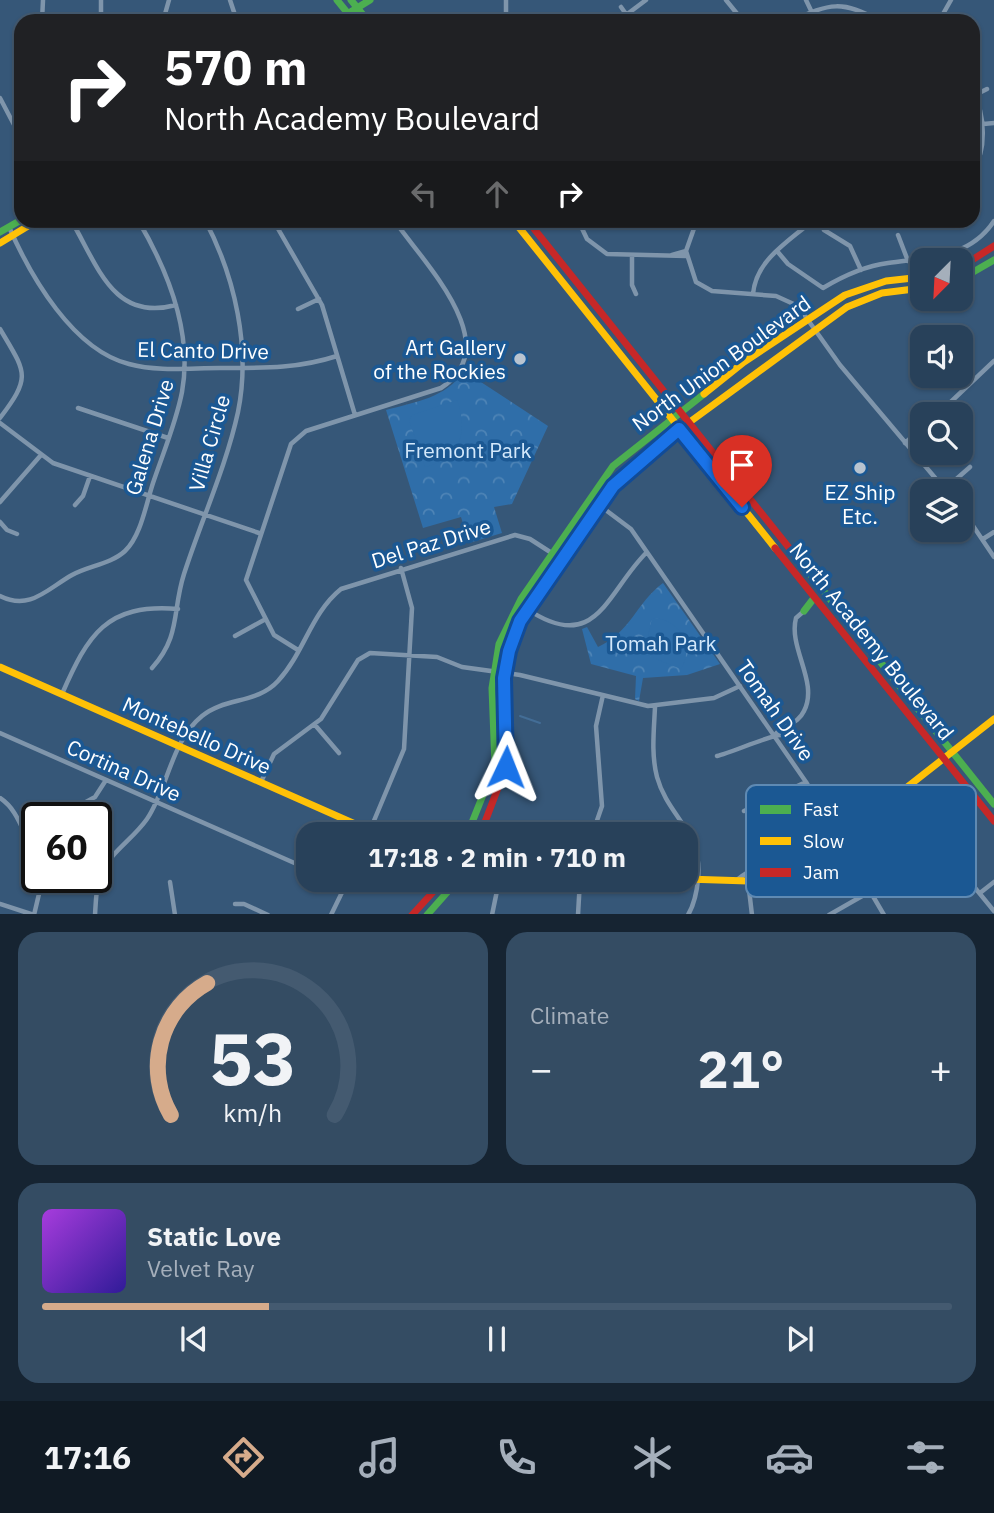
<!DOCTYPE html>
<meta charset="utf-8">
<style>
:root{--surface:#28415a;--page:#344c63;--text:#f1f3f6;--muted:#a5afbb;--line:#445a70;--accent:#d6ab8b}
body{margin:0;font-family:"IBM Plex Sans",sans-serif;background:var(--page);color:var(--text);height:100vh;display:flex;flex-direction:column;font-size:26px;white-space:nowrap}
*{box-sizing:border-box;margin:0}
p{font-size:23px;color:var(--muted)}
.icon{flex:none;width:38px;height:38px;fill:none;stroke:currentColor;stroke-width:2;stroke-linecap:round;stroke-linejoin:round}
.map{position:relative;height:914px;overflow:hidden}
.details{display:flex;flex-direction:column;gap:18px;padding:18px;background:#162432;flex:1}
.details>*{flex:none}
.hud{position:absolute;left:14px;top:14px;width:966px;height:214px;border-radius:21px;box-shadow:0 2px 5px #0004,0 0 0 2px var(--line);background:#202124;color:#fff;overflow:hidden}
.needle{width:46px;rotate:204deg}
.controls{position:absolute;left:910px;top:248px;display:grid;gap:14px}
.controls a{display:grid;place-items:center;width:63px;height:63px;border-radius:14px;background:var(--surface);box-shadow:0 2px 5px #0004,0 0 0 2px var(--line);font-size:35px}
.speed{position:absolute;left:21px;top:802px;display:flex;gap:14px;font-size:35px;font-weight:700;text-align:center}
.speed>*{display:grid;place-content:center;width:91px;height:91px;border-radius:50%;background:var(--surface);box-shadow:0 2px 5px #0004,0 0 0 2px var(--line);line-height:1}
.speed .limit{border:4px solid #111;border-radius:10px;background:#fff;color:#111}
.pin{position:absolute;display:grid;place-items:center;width:60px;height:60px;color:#fff;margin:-72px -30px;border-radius:50% 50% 50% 0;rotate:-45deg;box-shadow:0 0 7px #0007}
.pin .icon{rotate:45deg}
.me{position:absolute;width:77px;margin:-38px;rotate:2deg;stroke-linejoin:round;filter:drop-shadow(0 0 5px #0008)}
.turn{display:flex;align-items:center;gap:24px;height:147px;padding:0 35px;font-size:32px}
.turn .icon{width:91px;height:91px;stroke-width:2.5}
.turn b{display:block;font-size:49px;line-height:60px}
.lanes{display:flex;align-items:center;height:66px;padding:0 35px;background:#0003;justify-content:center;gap:35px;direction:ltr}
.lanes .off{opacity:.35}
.big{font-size:52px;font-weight:700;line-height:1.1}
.details .tile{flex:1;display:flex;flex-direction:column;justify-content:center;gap:10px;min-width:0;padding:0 24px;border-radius:21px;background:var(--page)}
.details .dial{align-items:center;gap:0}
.dial svg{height:182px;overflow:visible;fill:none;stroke:var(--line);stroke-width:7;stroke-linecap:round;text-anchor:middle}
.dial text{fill:var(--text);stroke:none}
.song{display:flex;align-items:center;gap:21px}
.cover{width:84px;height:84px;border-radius:10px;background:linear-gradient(135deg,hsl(280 70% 55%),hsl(250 70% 35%))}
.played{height:7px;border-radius:4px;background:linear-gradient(90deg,var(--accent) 25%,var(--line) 25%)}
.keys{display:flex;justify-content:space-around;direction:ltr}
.heat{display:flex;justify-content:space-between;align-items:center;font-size:38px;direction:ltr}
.details .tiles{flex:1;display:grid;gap:18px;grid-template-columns:1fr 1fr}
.tile:last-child{grid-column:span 2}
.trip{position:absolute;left:296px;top:822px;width:402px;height:70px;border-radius:21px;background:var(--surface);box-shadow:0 2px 5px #0004,0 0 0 2px var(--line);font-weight:700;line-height:70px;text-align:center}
.tab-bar{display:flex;height:112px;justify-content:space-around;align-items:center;background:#101a24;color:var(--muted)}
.tab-bar .icon{width:49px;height:49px}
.tab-bar .on{color:var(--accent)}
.tab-bar b{font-size:32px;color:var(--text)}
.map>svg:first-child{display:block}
</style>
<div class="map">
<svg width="994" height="915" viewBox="0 0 994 915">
<defs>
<pattern id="park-crowns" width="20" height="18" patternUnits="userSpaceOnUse" patternTransform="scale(1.75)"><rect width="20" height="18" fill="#2f6ea9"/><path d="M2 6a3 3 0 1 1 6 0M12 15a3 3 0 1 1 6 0" fill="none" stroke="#4e84b6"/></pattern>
</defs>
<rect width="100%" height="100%" fill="#365778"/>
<path fill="url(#park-crowns)" d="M464,371l84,55 -36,78 -18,3 8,26 -33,10 -8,-26 -38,11 -37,-118c29,-8 60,-12 78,-39z
M663,583l57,81 -33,11 -44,3 -4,23 -4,-2 1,-23 -45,-12 -9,-35 5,-2 11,20c33,-15 38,-44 65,-64z"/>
<path fill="#2f6ea9" d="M457,400c12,31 3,60 -32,67l-16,-47 3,-5z
M652,618c27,0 43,27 29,51l-37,-15z"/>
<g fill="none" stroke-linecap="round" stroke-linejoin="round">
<path stroke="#436d96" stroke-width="2" d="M520,716l20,7"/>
<path stroke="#7f95ab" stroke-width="4.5" d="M230,0l7,21
M506,0v21
M726,0l17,21
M806,0l10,21
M621,7l10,14
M42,21l1,-21
M101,21v-21
M163,21l6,-21
M618,21l28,-21
M792,21c38,-18 50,-21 88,0
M939,21l12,-21
M973,92c12,22 14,58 0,78
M975,95l12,-6
M0,98l21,40
M973,125l21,-2
M71,220c27,46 42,102 105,85
M273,220l49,85 33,110
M578,220l9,19 20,15 79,2
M697,220l-11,31 10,31 16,9 64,5 22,10 42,59 107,127
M9,227c22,50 64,123 120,137 29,8 61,4 91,4 42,0 77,1 117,-12
M824,230l26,16 11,24
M898,235l10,26
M777,251l11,13 35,24c20,-12 42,-22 65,-25 40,-6 81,-4 106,-42
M672,255l14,-4
M632,256v29l4,9
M753,294c3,-35 36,-52 60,-74
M298,309l21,-10
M0,329c26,44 32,47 0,89
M78,408l90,30
M937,415l57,-54
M0,423l53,40 206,70
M905,443l17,-15
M945,489l25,-22
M0,502l41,-47
M75,505l8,-9 7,-20
M599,505l32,24 175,253 78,133
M961,508l33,49
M0,522l7,8 10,4
M983,539l11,-7
M0,596c30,15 47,-7 72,-21 16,-9 39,-11 53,-24 16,-15 21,-47 28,-68 10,-30 23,-60 29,-91 11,-60 -14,-121 -44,-172
M527,609c70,47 80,-18 120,-57
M235,636l29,-16
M298,650l-24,-15 -28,-55 45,-136 15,-13 135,-43c67,-42 -18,-126 -47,-168
M152,668c29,-32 20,-57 32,-94 17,-53 42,-107 54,-162 13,-64 -3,-135 -33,-192
M62,694c26,-59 44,-91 116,-85
M655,707c-1,23 -4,47 2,70 11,40 46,55 41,102 -1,12 -3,24 -10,36
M315,725l24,28
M0,733l308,136
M775,735c8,-12 22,-9 29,-24 15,-29 -16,-63 -8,-93l8,-7
M717,756c13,-3 57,-22 64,-21l7,-8
M261,782l13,-28 47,-35 37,-59 12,-7 67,4 25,10 58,8 128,31 66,-8 26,-12
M0,798c20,13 23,39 37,57
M887,803l21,24 41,29 45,55
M75,808l20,-11 11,-17
M744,811l62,-29
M368,835l36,-86 8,-141 -11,-40
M592,835l10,-29 -6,-80 7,-31
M334,880l12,5
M736,881c11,-12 55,-30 73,-41l10,5
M748,881l4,34
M170,882l5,33
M638,890l1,-10
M980,893l14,-11
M0,904l34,11
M235,904h9l24,11
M34,915l9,-38
M95,915c1,-15 1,-29 7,-43 10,-21 31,-33 45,-53 21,-31 24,-78 55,-103 23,-19 55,-12 76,-35 26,-28 33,-68 63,-92l174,-54 15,4 31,20
M331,915l17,-35
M492,915l7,-34
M578,915l2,-35
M829,915l42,-24"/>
<path stroke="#4caf50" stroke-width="7" d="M337,0l17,21
M351,0l17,21
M336,21l34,-21
M0,232l21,-12
M961,279l33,-19
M806,569l188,235
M804,611l10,-13
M467,835l28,-70 -3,-77 7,-44 22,-45 92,-133 91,-72
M492,880h27
M427,915l31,-35"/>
<path stroke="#ffc107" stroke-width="7" d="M513,220l262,328
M0,243l38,-23
M704,394l40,-32 101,-67 41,-14 36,-4
M558,565l55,-79 59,-51 175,-128 35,-14 40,-5
M0,667l380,168
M686,879l62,2 30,-11 91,-53 125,-98"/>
<path stroke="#c62828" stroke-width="7" d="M527,220l279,349
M961,267l33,-21
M775,548l219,273
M480,835l26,-68 -2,-89 7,-35 16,-34 31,-44
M412,915l32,-35"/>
</g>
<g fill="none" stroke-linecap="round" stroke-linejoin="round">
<g stroke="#114b97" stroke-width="18">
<path id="route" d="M506,767l-2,-89 5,-27 11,-30 93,-135 66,-57 63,78"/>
</g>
<use href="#route" stroke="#1a73e8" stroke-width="12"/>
</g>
<g fill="#b9c4d0" stroke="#1b5893" stroke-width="2.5">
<circle cx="520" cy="359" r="7"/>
<circle cx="860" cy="468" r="7"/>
</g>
<g text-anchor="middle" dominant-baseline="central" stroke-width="7" stroke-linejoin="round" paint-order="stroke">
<g font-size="21" fill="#fff" stroke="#1b5893" text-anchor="end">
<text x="506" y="347">Art Gallery<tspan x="506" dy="24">of the Rockies</tspan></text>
<text x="860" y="492" text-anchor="middle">EZ Ship<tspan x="860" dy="24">Etc.</tspan></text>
</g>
<g font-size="21" fill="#fff" stroke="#1b5893">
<text transform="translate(203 350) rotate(1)">El Canto Drive</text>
<text transform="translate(721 363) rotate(-36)">North Union Boulevard</text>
<text transform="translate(149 437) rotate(-73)">Galena Drive</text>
<text transform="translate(209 443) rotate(-74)">Villa Circle</text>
<text transform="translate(431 543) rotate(-17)">Del Paz Drive</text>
<text transform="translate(872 641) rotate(51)">North Academy Boulevard</text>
<text transform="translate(776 710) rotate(55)">Tomah Drive</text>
<text transform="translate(197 735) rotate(24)">Montebello Drive</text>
<text transform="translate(124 770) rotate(24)">Cortina Drive</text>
</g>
<g font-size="21" fill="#d3e8fb" stroke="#1b5893">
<text x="468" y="450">Fremont Park</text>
<text x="661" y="643">Tomah Park</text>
</g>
</g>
<rect x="746" y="785" width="230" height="112" rx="10" fill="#1b5893" stroke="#5f8ab3" stroke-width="2"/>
<rect x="760" y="805" width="31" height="9" fill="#4caf50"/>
<rect x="760" y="837" width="31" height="8" fill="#ffc107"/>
<rect x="760" y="868" width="31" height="9" fill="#c62828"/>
<g font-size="19" fill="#fff">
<text x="803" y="816">Fast</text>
<text x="803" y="848">Slow</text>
<text x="803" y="879">Jam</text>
</g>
</svg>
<div class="controls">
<a><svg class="needle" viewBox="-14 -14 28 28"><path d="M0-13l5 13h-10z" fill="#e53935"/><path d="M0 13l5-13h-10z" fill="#a5afbb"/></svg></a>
<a><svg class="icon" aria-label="sound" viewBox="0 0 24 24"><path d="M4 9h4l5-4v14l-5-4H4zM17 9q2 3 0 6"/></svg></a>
<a><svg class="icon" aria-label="search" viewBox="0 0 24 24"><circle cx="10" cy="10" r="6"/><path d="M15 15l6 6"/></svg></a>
<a><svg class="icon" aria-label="layers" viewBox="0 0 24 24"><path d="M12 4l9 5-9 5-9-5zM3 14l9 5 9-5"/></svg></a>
</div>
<div class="speed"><div class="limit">60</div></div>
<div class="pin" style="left:742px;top:507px;background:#d93025"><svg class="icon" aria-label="arrive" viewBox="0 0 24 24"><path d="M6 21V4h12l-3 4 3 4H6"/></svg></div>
<svg class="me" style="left:506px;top:767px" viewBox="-20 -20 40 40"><path d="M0-17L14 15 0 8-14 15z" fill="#1a73e8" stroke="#fff" stroke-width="4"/></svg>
<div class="trip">17:18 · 2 min · 710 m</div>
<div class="hud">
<div class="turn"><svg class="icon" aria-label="right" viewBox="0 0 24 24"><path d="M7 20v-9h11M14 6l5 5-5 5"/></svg><div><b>570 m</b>North Academy Boulevard</div></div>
<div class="lanes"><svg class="icon off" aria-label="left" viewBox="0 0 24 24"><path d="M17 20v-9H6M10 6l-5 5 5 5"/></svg><svg class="icon off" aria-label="ahead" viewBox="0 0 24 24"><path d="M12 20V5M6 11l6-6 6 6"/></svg><svg class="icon" aria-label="right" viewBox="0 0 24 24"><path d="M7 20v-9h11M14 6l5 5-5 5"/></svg></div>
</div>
</div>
<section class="details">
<div class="tiles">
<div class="tile dial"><svg viewBox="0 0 100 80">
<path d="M14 69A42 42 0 1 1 86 69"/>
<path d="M14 69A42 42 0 0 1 30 11" stroke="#d6ab8b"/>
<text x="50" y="56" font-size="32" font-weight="700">53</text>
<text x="50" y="72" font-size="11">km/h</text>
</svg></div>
<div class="tile"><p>Climate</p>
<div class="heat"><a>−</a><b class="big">21°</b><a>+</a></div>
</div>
<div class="tile">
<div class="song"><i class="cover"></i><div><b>Static Love</b><p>Velvet Ray</p></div></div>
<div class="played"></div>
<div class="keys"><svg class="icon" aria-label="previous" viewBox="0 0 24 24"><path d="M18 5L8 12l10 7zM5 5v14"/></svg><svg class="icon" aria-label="pause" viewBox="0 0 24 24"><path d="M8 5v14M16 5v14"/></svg><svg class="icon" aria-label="next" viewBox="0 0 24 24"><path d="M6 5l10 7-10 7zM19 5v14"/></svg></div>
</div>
</div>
</section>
<nav class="tab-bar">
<b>17:16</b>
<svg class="icon on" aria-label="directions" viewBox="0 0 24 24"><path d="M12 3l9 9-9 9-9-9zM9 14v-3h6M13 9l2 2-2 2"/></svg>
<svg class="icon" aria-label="music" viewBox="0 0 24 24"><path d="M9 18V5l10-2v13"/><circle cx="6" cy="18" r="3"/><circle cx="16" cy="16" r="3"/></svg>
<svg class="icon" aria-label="phone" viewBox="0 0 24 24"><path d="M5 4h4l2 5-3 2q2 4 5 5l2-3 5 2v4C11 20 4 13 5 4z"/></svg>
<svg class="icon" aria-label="climate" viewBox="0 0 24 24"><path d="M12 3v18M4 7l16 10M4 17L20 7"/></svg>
<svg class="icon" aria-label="car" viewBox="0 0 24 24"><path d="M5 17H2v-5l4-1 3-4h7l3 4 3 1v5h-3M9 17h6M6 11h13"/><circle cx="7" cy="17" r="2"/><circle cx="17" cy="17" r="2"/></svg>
<svg class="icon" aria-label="filters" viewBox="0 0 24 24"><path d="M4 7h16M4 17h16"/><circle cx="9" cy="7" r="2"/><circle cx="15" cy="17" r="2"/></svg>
</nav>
